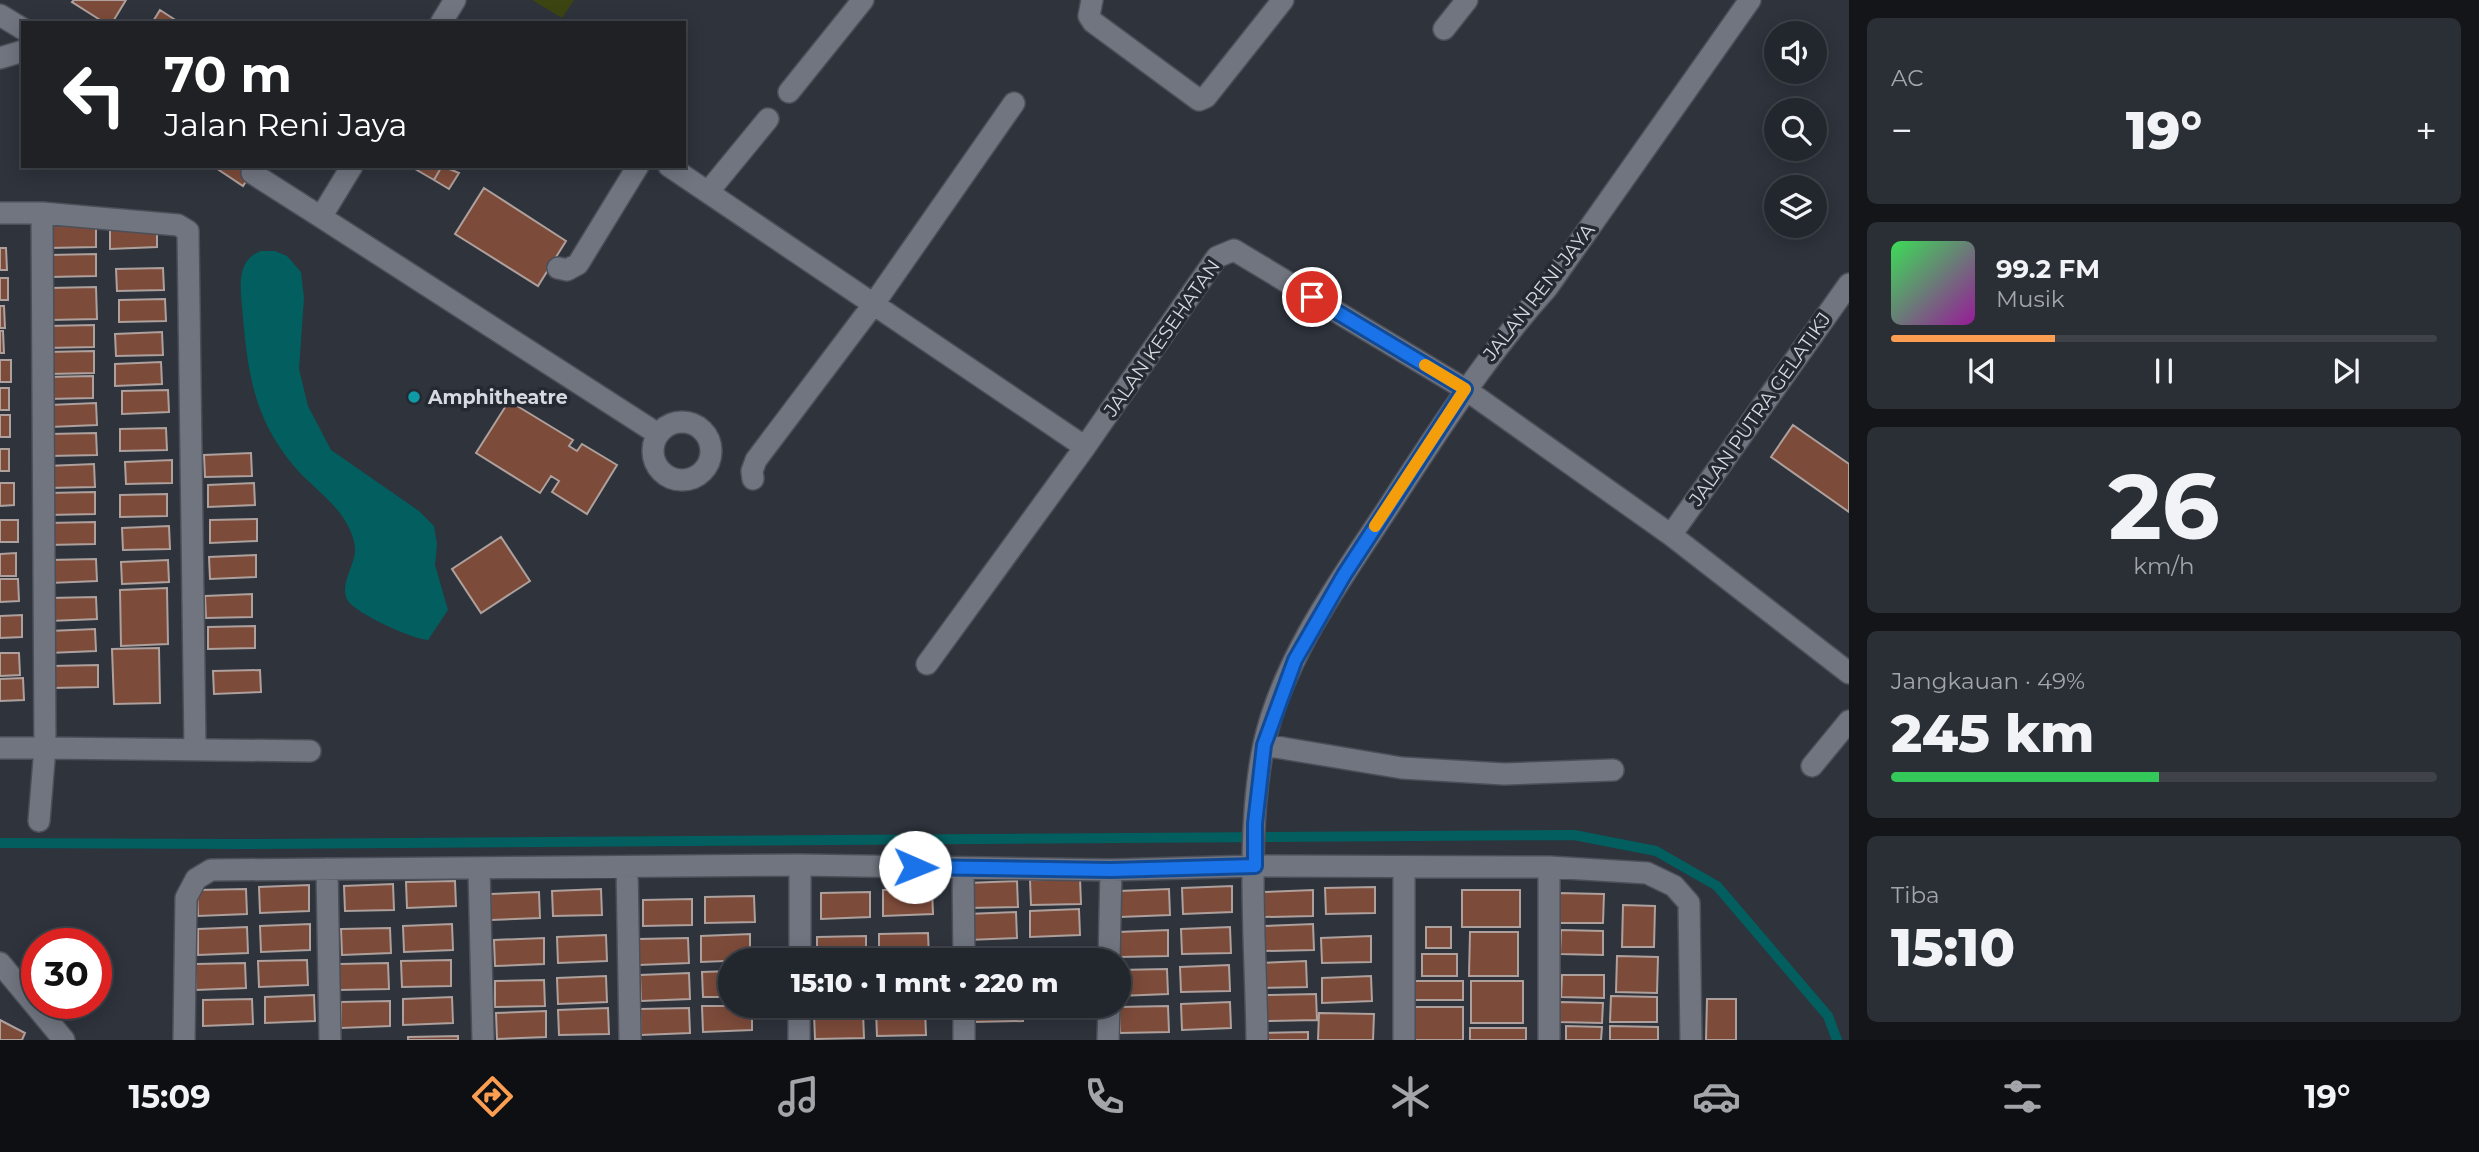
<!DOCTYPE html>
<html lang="id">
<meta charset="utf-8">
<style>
:root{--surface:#22262d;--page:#2a2e35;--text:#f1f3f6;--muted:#a2a5aa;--line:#3f4349;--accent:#fc9e52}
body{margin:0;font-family:Montserrat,sans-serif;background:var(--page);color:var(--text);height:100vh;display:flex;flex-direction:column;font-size:26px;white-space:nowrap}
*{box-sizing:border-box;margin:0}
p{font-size:23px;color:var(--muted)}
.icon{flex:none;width:38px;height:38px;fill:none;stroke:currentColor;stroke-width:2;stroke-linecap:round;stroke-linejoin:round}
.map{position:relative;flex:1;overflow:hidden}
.drawer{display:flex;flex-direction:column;gap:18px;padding:18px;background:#131519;width:630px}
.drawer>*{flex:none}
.top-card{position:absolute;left:21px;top:21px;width:665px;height:147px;border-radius:0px;box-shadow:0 4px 18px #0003,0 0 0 2px var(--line);background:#202124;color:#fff;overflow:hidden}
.controls{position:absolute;left:1764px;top:21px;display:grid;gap:14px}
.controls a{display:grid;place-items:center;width:63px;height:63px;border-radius:50%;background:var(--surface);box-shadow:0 4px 18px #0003,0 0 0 2px var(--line);font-size:35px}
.speed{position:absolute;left:21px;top:928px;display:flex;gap:14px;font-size:35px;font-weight:700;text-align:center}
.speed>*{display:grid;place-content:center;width:91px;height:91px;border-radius:50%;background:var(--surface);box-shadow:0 4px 18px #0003,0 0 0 2px var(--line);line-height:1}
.speed .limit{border:10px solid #d22;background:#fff;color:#111}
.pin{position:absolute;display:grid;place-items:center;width:60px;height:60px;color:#fff;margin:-30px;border:4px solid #fff;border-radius:50%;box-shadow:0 2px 7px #0007}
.me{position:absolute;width:77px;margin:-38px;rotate:91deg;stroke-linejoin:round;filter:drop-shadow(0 0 5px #0008)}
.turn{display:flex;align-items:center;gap:24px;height:147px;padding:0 28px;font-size:32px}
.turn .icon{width:91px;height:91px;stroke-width:2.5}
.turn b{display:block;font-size:49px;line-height:60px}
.big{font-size:52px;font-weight:800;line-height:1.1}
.drawer .widget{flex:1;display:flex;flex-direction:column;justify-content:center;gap:10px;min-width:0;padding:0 24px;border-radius:10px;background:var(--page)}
.drawer .dial{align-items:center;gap:0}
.dial b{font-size:91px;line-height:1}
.song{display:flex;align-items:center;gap:21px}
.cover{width:84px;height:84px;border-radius:10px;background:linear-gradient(135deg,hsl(130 70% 55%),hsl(300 70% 35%))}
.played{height:7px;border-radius:4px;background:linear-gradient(90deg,var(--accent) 30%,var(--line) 30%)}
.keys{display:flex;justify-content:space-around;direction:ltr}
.heat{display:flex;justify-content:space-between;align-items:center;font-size:38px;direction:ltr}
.charge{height:10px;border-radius:5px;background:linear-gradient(90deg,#34c759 49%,var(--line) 0)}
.trip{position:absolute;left:718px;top:948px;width:413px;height:70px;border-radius:35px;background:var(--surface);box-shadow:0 4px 18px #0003,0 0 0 2px var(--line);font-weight:800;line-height:70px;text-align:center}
.tab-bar{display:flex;height:112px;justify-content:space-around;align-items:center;background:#0e0f12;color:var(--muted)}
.tab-bar .icon{width:49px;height:49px}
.tab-bar .active{color:var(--accent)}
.tab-bar b{font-size:32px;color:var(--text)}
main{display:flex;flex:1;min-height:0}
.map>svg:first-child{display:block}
</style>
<main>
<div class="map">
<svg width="1849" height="1040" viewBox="0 0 1849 1040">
<rect width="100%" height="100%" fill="#2e333c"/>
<path fill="#3c4412" d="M532,0h42l-12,18z"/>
<path fill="#035e5f" d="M261,251h14l12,5 14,16 3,26 -5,71 9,37 23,44 88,61 15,15 3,18 -2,21 13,45 -20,30c-16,-1 -71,-26 -80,-39 -10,-15 8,-37 7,-52 0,-8 -4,-18 -8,-25 -13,-24 -38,-39 -54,-59 -41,-49 -46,-98 -51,-159 -2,-22 -5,-46 19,-55z"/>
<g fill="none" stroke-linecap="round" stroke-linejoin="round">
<path stroke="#035e5f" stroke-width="10" d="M0,843l238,1 1336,-9 82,16 61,35 111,130 9,24"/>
</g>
<path fill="#7d4b3a" stroke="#aea09c" stroke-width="2" d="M74,0h52l-14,23h-7l-33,-21z
M160,10l20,13h-28z
M213,166h43l-13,20z
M410,166h32l-8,14z
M442,166l17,7 -10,16 -15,-9z
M484,188l82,53 -28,45 -83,-52z
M96,224v23l-47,1v-22z
M157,225v22l-47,2v-23z
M0,248h6l1,22h-7z
M96,254v22l-46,1 -1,-22z
M163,268l1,22 -47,1 -1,-22z
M0,278h8v22h-8z
M96,287l1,32 -47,1 -1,-32z
M165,299l1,22 -47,1v-22z
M0,306h4l1,22h-5z
M94,325v22l-47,1v-22z
M0,331h3l1,22h-4z
M162,332l1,23 -47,1 -1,-22z
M94,351v22l-46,1 -1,-22z
M0,360h11v22h-11z
M161,362l1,22 -47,2v-22z
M93,376v22l-46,1v-22z
M0,388h9v22h-9z
M168,390l1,22 -47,2v-23z
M509,401l64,39 -4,6 8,5 5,-7 35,21 -30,49 -35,-22 7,-11 -8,-5 -11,17 -64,-40z
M96,403l1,22 -47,2v-22z
M0,415h10v22h-10z
M1793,425l56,39v48l-78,-55z
M166,428l1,22 -47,1v-22z
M96,433l1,22 -47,1 -1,-22z
M0,449h9v22h-9z
M251,453l1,23 -47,1 -1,-22z
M172,460v23l-46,1 -1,-22z
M94,464l1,23 -47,1 -1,-22z
M0,483h14v22l-14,1z
M254,483l1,22 -47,2v-22z
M95,492v22l-47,1v-22z
M167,494v22l-47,1v-22z
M257,519v22l-47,2v-23z
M0,520h18v22h-18z
M95,522v22l-47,1v-22z
M169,526l1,23 -47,1 -1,-22z
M501,537l29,44 -49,32 -29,-44z
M16,553v23h-16v-22z
M256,555v22l-46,2 -1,-22z
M96,559l1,22 -47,2 -1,-23z
M168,560l1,22 -47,2 -1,-22z
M0,579h18l1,22 -19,1z
M167,588l1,56 -47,2 -1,-56z
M252,594v23l-46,1 -1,-22z
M96,597l1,22 -47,2 -1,-23z
M22,615v22l-22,1v-22z
M255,626v22l-47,1v-22z
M95,629l1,22 -47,2v-22z
M159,648l1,55 -46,1 -2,-55z
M0,653h19l1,22 -20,1z
M98,665v22l-46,1 -1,-22z
M260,670l1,22 -47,2 -1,-23z
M23,678l1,22 -24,1v-22z
M1080,878l1,26 -50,1 -1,-25z
M455,881l1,25 -49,2 -1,-26z
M1017,881l1,26 -50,1v-25z
M393,884l1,26 -49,1 -1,-25z
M309,885v26l-49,2 -1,-26z
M1232,886v26l-49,2 -1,-26z
M1375,887v26l-49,1 -1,-26z
M246,889l1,25 -49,2 -1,-26z
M601,889l1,26 -49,1 -1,-25z
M932,889l1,25 -50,2v-26z
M1169,889l1,26 -50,2 -1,-26z
M1313,890v26l-49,1 -1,-25z
M1462,890h58v37h-58z
M539,892l1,26 -49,2 -1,-26z
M870,892v25l-49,2v-26z
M1558,893l46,1 -1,29h-45z
M754,896l1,26 -50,1v-26z
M692,899v26l-49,1v-26z
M1623,905l32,1 -1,41h-32z
M1079,909l1,26 -50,2v-26z
M1016,912l1,26 -49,2 -1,-26z
M310,924v26l-49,2 -1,-26z
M452,924l1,26 -49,2 -1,-26z
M1313,924l1,26 -49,1 -1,-25z
M247,927l1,26 -50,2v-26z
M1230,927l1,26 -49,1 -1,-25z
M1426,927h25v21h-25z
M390,928l1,25 -49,2 -1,-26z
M1168,930v26l-49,1 -1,-25z
M1561,930l42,1v24l-43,-1z
M1470,932h48v44h-49z
M928,933l1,25 -50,1v-25z
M750,934v26l-49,2v-26z
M606,935l1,26 -49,2 -1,-26z
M866,936v25h-49v-24z
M1371,936v26l-49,1 -1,-25z
M544,938v26l-49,2 -1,-26z
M688,938l1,25 -50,2 -1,-26z
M1083,952v9h-49l-1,-7z
M1422,954h35v22h-35z
M1021,955v6h-50v-4z
M1617,956l41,1 -1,36 -41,-1z
M307,960l1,25 -49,2 -1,-26z
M451,960v26l-49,1 -1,-26z
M1306,961l1,26 -49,1 -1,-25z
M245,963l1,25 -50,2v-26z
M388,963l1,26 -50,1v-26z
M1229,965l1,26 -49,1 -1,-25z
M1167,969l1,25 -49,2 -1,-26z
M730,971v26h-27l-1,-25z
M689,973l1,26 -49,2 -1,-26z
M1562,975h42v23l-43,-1z
M606,976l1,26 -49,2 -1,-26z
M1371,976l1,25 -50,2v-25z
M544,980l1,26 -50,1v-26z
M1413,981h50v19h-51z
M1471,981h52v42h-52z
M1316,994l1,26 -50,1v-26z
M314,995l1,26 -50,2v-26z
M1611,996l46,1v25h-47z
M452,997l1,26 -50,2v-26z
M252,999l1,25 -50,2v-26z
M1707,999h29v41h-30z
M390,1001v25l-49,2v-26z
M1230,1002l1,26 -49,2 -1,-26z
M1560,1002l43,1 -1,20 -43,-1z
M702,1006h50v24l-49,2z
M973,1006h49l1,15 -50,1z
M1035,1006h50v12l-49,1z
M1168,1006l1,26 -49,1 -1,-26z
M1410,1007h53v33h-54z
M608,1008l1,26 -50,1 -1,-25z
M689,1008l1,25 -49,2 -1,-26z
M925,1009l1,26 -49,1 -1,-26z
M546,1011v26l-49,2 -1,-26z
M863,1012l1,26 -49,1 -1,-25z
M1319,1013l55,1 -1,26h-55z
M0,1020l25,13 -3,7h-22z
M1566,1026l36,1 -1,13h-35z
M1610,1026l48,1v13h-48z
M1470,1028h56v12h-56z
M1308,1032v8h-49l-1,-7z
M458,1036v4h-50v-3z"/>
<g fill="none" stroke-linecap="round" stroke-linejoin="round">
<g stroke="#4c4f58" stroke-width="24">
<path id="minor" d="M1092,0l-3,16 4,6 106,78 7,-3 77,-97
M0,15l23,14
M441,23l14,-23
M1444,29l23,-29
M0,58l23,-7
M789,92l74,-92
M669,166l416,281
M252,173l69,44 31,-51
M708,192l60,-73
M0,213h42l136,12 10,6 7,517
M42,213l3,535 265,3
M321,217l337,217
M558,268l9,2 11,-6 60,-98
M653 451a29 29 0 1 1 58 0a29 29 0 1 1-58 0Z
M753,479l-1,-8 4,-11 117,-155 141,-202
M1671,535l178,-251
M927,664l158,-217 132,-190 17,-7 231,139 206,146 178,138
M1264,745l138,23 102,6 109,-4
M0,748h45l-6,73
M1812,766l37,-45
M627,867l3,173
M479,868l4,172
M963,868l1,93
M1404,868v172
M327,869l3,171
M800,961v-96
M1109,961l2,-91
M0,963l64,77
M184,1040l2,-142 10,-19 15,-9 589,-5 311,5 144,-4 294,1 98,6 27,13 15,17 2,137
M799,1040v-34
M964,1040v-34
M1108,1040l1,-34
M1257,1040c-1,-91 -12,-208 7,-296 19,-85 75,-162 122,-233 50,-77 99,-154 161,-223l203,-288
M1549,1040v-173"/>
</g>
<use href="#minor" stroke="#707580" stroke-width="21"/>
</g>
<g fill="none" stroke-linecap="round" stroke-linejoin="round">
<g stroke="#114b97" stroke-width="18">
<path id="route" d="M915,867l196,3 144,-4v-42l9,-79 31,-85 49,-85 121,-186 -153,-92"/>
</g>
<use href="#route" stroke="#1a73e8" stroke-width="12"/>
<path stroke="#f59e0b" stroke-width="12" d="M1375,526l90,-137 -40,-24"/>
</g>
<circle fill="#0f9aa8" stroke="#242932" stroke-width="2.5" cx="414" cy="397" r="7"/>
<g text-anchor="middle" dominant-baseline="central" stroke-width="7" stroke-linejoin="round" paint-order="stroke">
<g font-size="19" fill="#d6d9df" stroke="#242932">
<text transform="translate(1539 292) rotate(-52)">JALAN RENI JAYA</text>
<text transform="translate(1162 338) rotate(-55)">JALAN KESEHATAN</text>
<text transform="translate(1760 409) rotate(-55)">JALAN PUTRA GELATIKJ</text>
</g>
<g font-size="19" font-weight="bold" fill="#d6d9df" stroke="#242932" text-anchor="start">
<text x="428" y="397">Amphitheatre</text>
</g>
</g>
</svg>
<div class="controls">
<a><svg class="icon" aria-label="sound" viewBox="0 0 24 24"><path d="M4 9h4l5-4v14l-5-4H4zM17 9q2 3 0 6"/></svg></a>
<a><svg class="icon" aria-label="search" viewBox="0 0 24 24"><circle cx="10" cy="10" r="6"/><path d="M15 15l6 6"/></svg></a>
<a><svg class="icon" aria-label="layers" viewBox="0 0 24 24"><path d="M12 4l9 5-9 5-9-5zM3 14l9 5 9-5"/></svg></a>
</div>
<div class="speed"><div class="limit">30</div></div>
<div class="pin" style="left:1312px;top:297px;background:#d93025"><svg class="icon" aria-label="arrive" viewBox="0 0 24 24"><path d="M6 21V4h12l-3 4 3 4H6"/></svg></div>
<svg class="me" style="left:915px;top:867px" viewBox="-20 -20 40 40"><circle r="19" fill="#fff"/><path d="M0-13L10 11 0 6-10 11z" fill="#1a73e8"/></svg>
<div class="trip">15:10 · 1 mnt · 220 m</div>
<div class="top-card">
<div class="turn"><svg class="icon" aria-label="left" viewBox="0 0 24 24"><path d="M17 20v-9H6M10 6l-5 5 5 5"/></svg><div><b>70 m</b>Jalan Reni Jaya</div></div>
</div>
</div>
<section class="drawer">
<div class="widget"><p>AC</p>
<div class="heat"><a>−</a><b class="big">19°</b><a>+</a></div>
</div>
<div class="widget">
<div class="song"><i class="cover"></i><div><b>99.2 FM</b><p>Musik</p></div></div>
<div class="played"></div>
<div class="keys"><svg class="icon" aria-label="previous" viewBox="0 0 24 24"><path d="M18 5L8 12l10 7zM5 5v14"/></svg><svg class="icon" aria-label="pause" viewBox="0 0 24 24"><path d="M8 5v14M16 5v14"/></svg><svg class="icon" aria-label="next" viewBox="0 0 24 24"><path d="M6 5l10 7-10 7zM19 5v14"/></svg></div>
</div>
<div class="widget dial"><b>26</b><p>km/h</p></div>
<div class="widget"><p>Jangkauan · 49%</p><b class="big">245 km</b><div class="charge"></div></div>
<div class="widget"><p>Tiba</p><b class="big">15:10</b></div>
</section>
</main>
<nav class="tab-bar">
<b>15:09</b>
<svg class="icon active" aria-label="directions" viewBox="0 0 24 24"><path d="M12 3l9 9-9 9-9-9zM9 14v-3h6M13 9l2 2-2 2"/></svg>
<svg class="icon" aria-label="music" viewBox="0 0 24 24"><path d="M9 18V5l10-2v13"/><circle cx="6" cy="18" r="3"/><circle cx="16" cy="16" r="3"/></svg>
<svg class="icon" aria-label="phone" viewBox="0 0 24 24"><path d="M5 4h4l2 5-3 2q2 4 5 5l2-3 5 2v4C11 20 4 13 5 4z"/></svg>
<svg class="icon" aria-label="climate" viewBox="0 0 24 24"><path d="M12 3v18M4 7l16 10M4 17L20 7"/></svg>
<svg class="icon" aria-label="car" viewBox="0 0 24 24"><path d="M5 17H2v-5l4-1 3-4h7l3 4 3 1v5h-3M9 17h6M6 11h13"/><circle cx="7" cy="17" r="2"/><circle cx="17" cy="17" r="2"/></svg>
<svg class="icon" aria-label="filters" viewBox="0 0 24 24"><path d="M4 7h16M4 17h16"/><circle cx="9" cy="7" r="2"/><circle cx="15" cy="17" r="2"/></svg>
<b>19°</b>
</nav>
